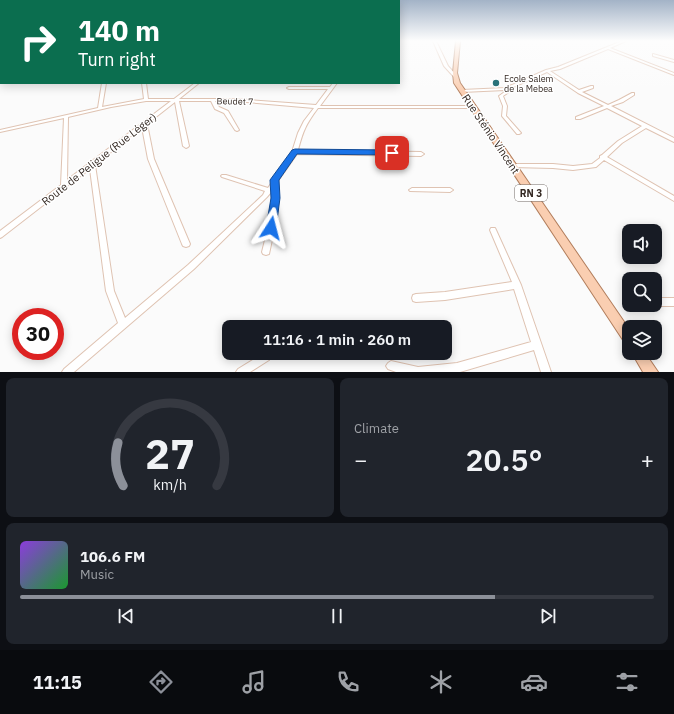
<!DOCTYPE html>
<meta charset="utf-8">
<style>
:root{--surface:#171b24;--page:#20242c;--text:#f1f3f6;--muted:#9ea1a6;--line:#363941;--accent:#8c9099}
body{margin:0;font-family:"IBM Plex Sans",sans-serif;background:var(--page);color:var(--text);height:100vh;display:flex;flex-direction:column;font-size:15px;white-space:nowrap}
*{box-sizing:border-box;margin:0}
p{font-size:13px;color:var(--muted)}
.icon{flex:none;width:22px;height:22px;fill:none;stroke:currentColor;stroke-width:2;stroke-linecap:round;stroke-linejoin:round}
.map{position:relative;height:372px;overflow:hidden}
.panel{display:flex;flex-direction:column;gap:6px;padding:6px;background:#0d0f14;flex:1}
.panel>*{flex:none}
.banner{position:absolute;left:0px;top:0px;width:400px;height:84px;box-shadow:0 2px 10px #0003;background:#0b6e4f;color:#fff;overflow:hidden}
.tools{position:absolute;left:622px;top:224px;display:grid;gap:8px}
.tools a{display:grid;place-items:center;width:40px;height:40px;border-radius:8px;background:var(--surface);box-shadow:0 2px 10px #0003;font-size:20px}
.speed{position:absolute;left:12px;top:308px;display:flex;gap:8px;font-size:20px;font-weight:700;text-align:center}
.speed>*{display:grid;place-content:center;width:52px;height:52px;border-radius:50%;background:var(--surface);box-shadow:0 2px 10px #0003;line-height:1}
.speed .limit{border:6px solid #d22;background:#fff;color:#111}
.pin{position:absolute;display:grid;place-items:center;width:34px;height:34px;color:#fff;margin:-17px;border-radius:8px;box-shadow:0 2px 6px #0006}
.me{position:absolute;width:44px;margin:-22px;rotate:9deg;stroke-linejoin:round;filter:drop-shadow(0 0 3px #0008)}
.turn{display:flex;align-items:center;gap:14px;height:84px;padding:0 12px;font-size:18px}
.turn .icon{width:52px;height:52px;stroke-width:2.5}
.turn b{display:block;font-size:28px;line-height:34px}
.big{font-size:30px;font-weight:600;line-height:1.1}
.panel .tile{flex:1;display:flex;flex-direction:column;justify-content:center;gap:6px;min-width:0;padding:0 14px;border-radius:8px;background:var(--page)}
.panel .dial{align-items:center;gap:0}
.dial svg{height:104px;overflow:visible;fill:none;stroke:var(--line);stroke-width:7;stroke-linecap:round;text-anchor:middle}
.dial text{fill:var(--text);stroke:none}
.song{display:flex;align-items:center;gap:12px}
.cover{width:48px;height:48px;border-radius:6px;background:linear-gradient(135deg,hsl(270 70% 55%),hsl(130 70% 35%))}
.played{height:4px;border-radius:2px;background:linear-gradient(90deg,var(--accent) 75%,var(--line) 75%)}
.keys{display:flex;justify-content:space-around;direction:ltr}
.heat{display:flex;justify-content:space-between;align-items:center;font-size:22px;direction:ltr}
.panel .tiles{flex:1;display:grid;gap:6px;grid-template-columns:1fr 1fr}
.tile:last-child{grid-column:span 2}
.trip{position:absolute;left:222px;top:320px;width:230px;height:40px;border-radius:8px;background:var(--surface);box-shadow:0 2px 10px #0003;font-weight:600;line-height:40px;text-align:center}
.menu{display:flex;height:64px;justify-content:space-around;align-items:center;background:#090b0e;color:var(--muted)}
.menu .icon{width:28px;height:28px}
.menu .current{color:var(--accent)}
.menu b{font-size:18px;color:var(--text)}
.map>svg:first-child{display:block}
</style>
<div class="map">
<svg width="674" height="372" viewBox="0 0 674 372">
<rect width="100%" height="100%" fill="#fbfbfb"/>
<g fill="none" stroke-linecap="round" stroke-linejoin="round">
<g stroke="#dfc3b2" stroke-width="2">
<path id="minor" d="M433,41h3l12,25 9,10v2h-2l-11,-12z
M622,41h4l-16,7 64,25v2l-66,-26 -48,20 -10,2 29,19 12,-4h2v2l-11,4 26,13 11,-5 13,-7h2v2l-11,7 -12,4 63,32v4l-28,-14 -24,15 -15,14 67,39v5l-70,-41 -8,7 -23,3 -20,-2 -41,-1 -1,-1 3,-2h39l20,2 19,-2 8,-6v-2l2,-1 16,-14 24,-15 -35,-18 -27,11h-4v-2l28,-11 -26,-13 -31,-21 -38,17 1,2 -1,1 -6,4 4,10 -1,10 15,17 -2,1h-2l-15,-18 1,-10 -4,-10 7,-5 -1,-1 -43,2 -2,-1 2,-1 43,-2 41,-18 12,-3z
M653,54l21,6v2l-21,-6z
M0,59h1v2h-1z
M0,65h1v3h-1z
M102,83h4l-4,24 42,-8 -2,-16h4l2,16h26l21,-16h4l-20,16h56l81,6 12,-16h-39l-2,-1 2,-1h41l3,-4h4l-17,23h152l2,1 -2,1h-154c-12,16 -15,23 -20,42l123,2 3,2 -3,2 -124,-2 -19,27 -1,35 -8,38 -3,1 -3,-1 -1,-2 9,-36 1,-25 -5,6 -73,72 -120,103h-12l2,-3 54,-46 -12,-32 -16,-122 -23,17 -1,2 -2,1 -62,48 -2,1v-7l61,-46 3,-67 -64,14v-2l98,-22zM146,101h25l-104,79 1,-63 43,-10zM179,101h32l4,8 9,4 11,17 2,1 2,-1 -11,-19 -9,-4 -4,-6h20l79,7 -10,13 -6,12 -6,19 -24,36 -42,-13h-4l-1,1 1,1 43,14 -2,4 -75,70 -63,53 -11,-27 -19,-126 47,-38 6,32 34,85 1,2 3,1 3,-1 1,-2 -36,-85 -7,-35 28,-22 8,44 3,2 2,-1 1,-1z
M412,188h38l3,2 -3,2 -40,-1 -1,-1z
M491,228h4l1,2 25,55 30,87h-10l-7,-22 -74,22h-64l-8,-3 -2,-3 2,-3 3,-2 27,6 39,-4 74,-21 -17,-53 -69,11 -29,2 -3,-1 -1,-3 1,-3 3,-1 29,-2 67,-10 -22,-52z
M660,298h14v8h-14l-3,-1 -1,-3 1,-3z
M264,353l5,1 2,3 -2,3 -19,12h-14l2,-3z"/>
</g>
<g stroke="#b27e5d" stroke-width="2">
<path id="major" d="M456,41h4l-3,32 3,10 169,246v16l-4,-2 -171,-260 -1,-10z
M632,353h13l13,19h-15z"/>
</g>
<use href="#minor" fill="#fff" fill-rule="evenodd"/>
<use href="#major" fill="#faceb1" fill-rule="evenodd"/>
</g>
<linearGradient id="sky" x2="0" y2="1"><stop stop-color="#a3b3c7"/><stop offset="0.44" stop-color="#fdfdfd"/><stop offset="1" stop-color="#fdfdfd" stop-opacity="0"/></linearGradient>
<rect width="674" height="93" fill="url(#sky)"/>
<path fill="#1a73e8" stroke="#114b97" d="M295,149l97,1 4,3 -4,2 -95,-1 -18,26 1,18 -4,30 -1,2h-7l-2,-2 5,-30 -1,-18 22,-30z"/>
<circle fill="#297279" stroke="#fff" stroke-width="1.5" cx="496" cy="83" r="4"/>
<g text-anchor="middle" dominant-baseline="central" stroke-width="3" stroke-linejoin="round" paint-order="stroke">
<g font-size="9" fill="#332822" stroke="#fff" text-anchor="start">
<text x="504" y="78">Ecole Salem<tspan x="504" dy="10">de la Mebea</tspan></text>
</g>
<g font-size="9" fill="#332822" stroke="#fff">
<text transform="translate(235 101) rotate(1)">Beudet 7</text>
</g>
<rect fill="#fff" stroke="#706864" stroke-width="1" x="515" y="185" width="32" height="16" rx="3"/>
<g font-size="10" font-weight="bold" fill="#332822">
<text x="531" y="193">RN 3</text>
</g>
<g font-size="11" fill="#332822" stroke="#fff">
<text transform="translate(491 134) rotate(56)">Rue Sténio Vincent</text>
<text transform="translate(99 159) rotate(-38)">Route de Peligue (Rue Léger)</text>
</g>
</g>
</svg>
<div class="tools">
<a><svg class="icon" aria-label="sound" viewBox="0 0 24 24"><path d="M4 9h4l5-4v14l-5-4H4zM17 9q2 3 0 6"/></svg></a>
<a><svg class="icon" aria-label="search" viewBox="0 0 24 24"><circle cx="10" cy="10" r="6"/><path d="M15 15l6 6"/></svg></a>
<a><svg class="icon" aria-label="layers" viewBox="0 0 24 24"><path d="M12 4l9 5-9 5-9-5zM3 14l9 5 9-5"/></svg></a>
</div>
<div class="speed"><div class="limit">30</div></div>
<div class="pin" style="left:392px;top:153px;background:#d93025"><svg class="icon" aria-label="arrive" viewBox="0 0 24 24"><path d="M6 21V4h12l-3 4 3 4H6"/></svg></div>
<svg class="me" style="left:271px;top:228px" viewBox="-20 -20 40 40"><path d="M0-17L14 15 0 8-14 15z" fill="#1a73e8" stroke="#fff" stroke-width="4"/></svg>
<div class="trip">11:16 · 1 min · 260 m</div>
<div class="banner">
<div class="turn"><svg class="icon" aria-label="right" viewBox="0 0 24 24"><path d="M7 20v-9h11M14 6l5 5-5 5"/></svg><div><b>140 m</b>Turn right</div></div>
</div>
</div>
<section class="panel">
<div class="tiles">
<div class="tile dial"><svg viewBox="0 0 100 80">
<path d="M14 69A42 42 0 1 1 86 69"/>
<path d="M14 69A42 42 0 0 1 10 36" stroke="#8c9099"/>
<text x="50" y="56" font-size="32" font-weight="700">27</text>
<text x="50" y="72" font-size="11">km/h</text>
</svg></div>
<div class="tile"><p>Climate</p>
<div class="heat"><a>−</a><b class="big">20.5°</b><a>+</a></div>
</div>
<div class="tile">
<div class="song"><i class="cover"></i><div><b>106.6 FM</b><p>Music</p></div></div>
<div class="played"></div>
<div class="keys"><svg class="icon" aria-label="previous" viewBox="0 0 24 24"><path d="M18 5L8 12l10 7zM5 5v14"/></svg><svg class="icon" aria-label="pause" viewBox="0 0 24 24"><path d="M8 5v14M16 5v14"/></svg><svg class="icon" aria-label="next" viewBox="0 0 24 24"><path d="M6 5l10 7-10 7zM19 5v14"/></svg></div>
</div>
</div>
</section>
<nav class="menu">
<b>11:15</b>
<svg class="icon current" aria-label="directions" viewBox="0 0 24 24"><path d="M12 3l9 9-9 9-9-9zM9 14v-3h6M13 9l2 2-2 2"/></svg>
<svg class="icon" aria-label="music" viewBox="0 0 24 24"><path d="M9 18V5l10-2v13"/><circle cx="6" cy="18" r="3"/><circle cx="16" cy="16" r="3"/></svg>
<svg class="icon" aria-label="phone" viewBox="0 0 24 24"><path d="M5 4h4l2 5-3 2q2 4 5 5l2-3 5 2v4C11 20 4 13 5 4z"/></svg>
<svg class="icon" aria-label="climate" viewBox="0 0 24 24"><path d="M12 3v18M4 7l16 10M4 17L20 7"/></svg>
<svg class="icon" aria-label="car" viewBox="0 0 24 24"><path d="M5 17H2v-5l4-1 3-4h7l3 4 3 1v5h-3M9 17h6M6 11h13"/><circle cx="7" cy="17" r="2"/><circle cx="17" cy="17" r="2"/></svg>
<svg class="icon" aria-label="filters" viewBox="0 0 24 24"><path d="M4 7h16M4 17h16"/><circle cx="9" cy="7" r="2"/><circle cx="15" cy="17" r="2"/></svg>
</nav>
